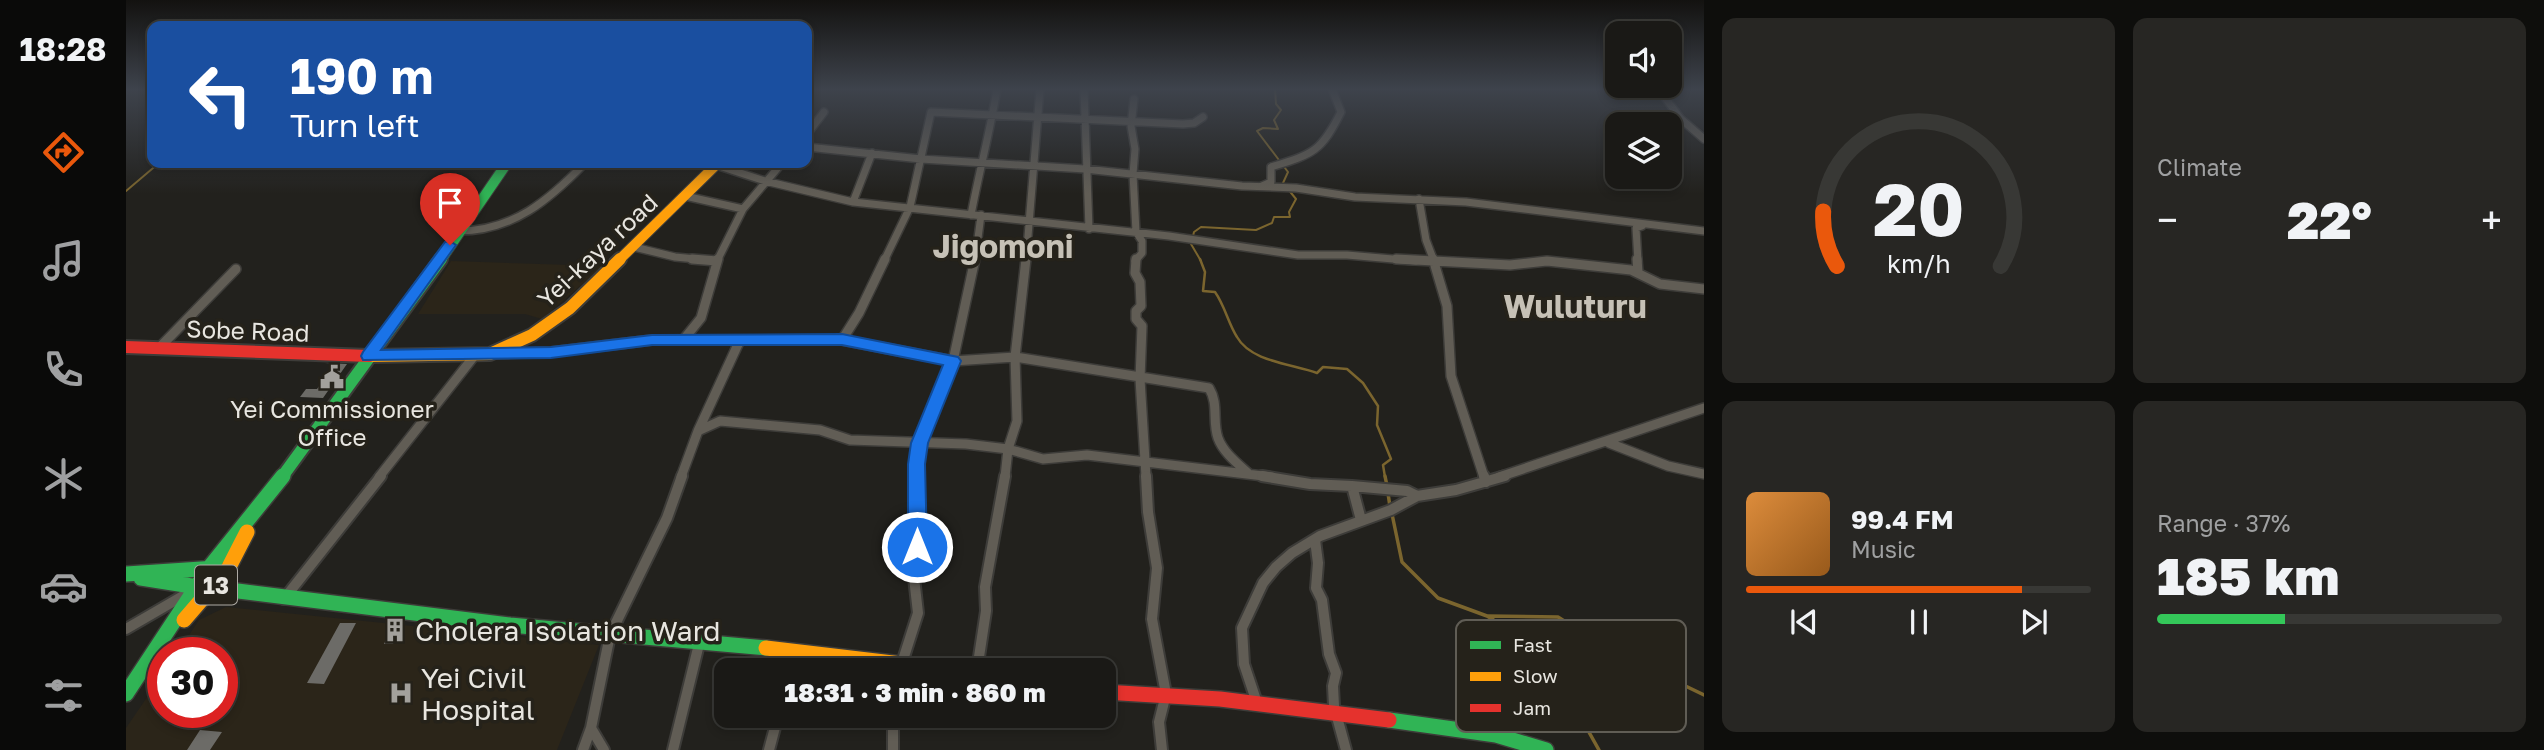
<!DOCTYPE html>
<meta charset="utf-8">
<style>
:root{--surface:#1a1916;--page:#272623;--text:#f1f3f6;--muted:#9fa0a1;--line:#383835;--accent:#ea580c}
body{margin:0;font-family:"Golos Text",sans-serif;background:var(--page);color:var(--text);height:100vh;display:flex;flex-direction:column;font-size:26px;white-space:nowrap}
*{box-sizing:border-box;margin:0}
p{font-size:23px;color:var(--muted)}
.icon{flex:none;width:38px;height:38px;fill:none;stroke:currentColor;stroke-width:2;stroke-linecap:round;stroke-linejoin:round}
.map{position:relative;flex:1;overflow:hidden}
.panel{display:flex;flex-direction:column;gap:18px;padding:18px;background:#0e0e0c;width:840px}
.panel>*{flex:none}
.banner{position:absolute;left:21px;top:21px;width:665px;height:147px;border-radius:14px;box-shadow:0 4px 10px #0003,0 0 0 2px var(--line);background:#1a4fa0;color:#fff;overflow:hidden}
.tools{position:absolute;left:1479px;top:21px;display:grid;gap:14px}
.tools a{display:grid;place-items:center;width:77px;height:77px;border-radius:14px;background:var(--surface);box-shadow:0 4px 10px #0003,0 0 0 2px var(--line);font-size:35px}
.speed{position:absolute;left:21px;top:637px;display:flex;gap:14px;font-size:35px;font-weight:700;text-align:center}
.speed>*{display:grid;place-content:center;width:91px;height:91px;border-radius:50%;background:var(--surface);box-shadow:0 4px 10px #0003,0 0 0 2px var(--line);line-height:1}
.speed .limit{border:10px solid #d22;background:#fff;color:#111}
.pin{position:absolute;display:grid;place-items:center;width:60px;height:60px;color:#fff;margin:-72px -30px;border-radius:50% 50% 50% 0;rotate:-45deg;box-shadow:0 0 7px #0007}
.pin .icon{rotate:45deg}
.me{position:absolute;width:77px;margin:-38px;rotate:0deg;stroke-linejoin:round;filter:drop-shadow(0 0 5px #0008)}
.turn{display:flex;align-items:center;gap:24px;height:147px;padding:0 28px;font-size:32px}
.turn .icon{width:91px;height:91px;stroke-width:2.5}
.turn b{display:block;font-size:49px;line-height:60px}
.big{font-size:52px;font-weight:800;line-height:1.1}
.panel .tile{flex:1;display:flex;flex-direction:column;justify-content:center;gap:10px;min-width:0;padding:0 24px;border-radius:14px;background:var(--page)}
.panel .dial{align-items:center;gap:0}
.dial svg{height:182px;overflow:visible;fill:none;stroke:var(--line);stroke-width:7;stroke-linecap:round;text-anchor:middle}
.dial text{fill:var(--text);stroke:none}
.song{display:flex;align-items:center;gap:21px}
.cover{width:84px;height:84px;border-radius:10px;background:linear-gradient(135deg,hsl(30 70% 55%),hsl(30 70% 35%))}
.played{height:7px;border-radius:4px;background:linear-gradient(90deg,var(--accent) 80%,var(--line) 80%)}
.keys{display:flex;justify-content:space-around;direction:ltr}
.heat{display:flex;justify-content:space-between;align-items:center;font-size:38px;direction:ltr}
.charge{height:10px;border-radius:5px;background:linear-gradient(90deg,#34c759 37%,var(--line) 0)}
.panel .tiles{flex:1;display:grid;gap:18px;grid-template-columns:repeat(2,1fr)}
.trip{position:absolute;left:588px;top:658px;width:402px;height:70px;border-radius:14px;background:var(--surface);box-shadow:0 4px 10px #0003,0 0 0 2px var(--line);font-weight:800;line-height:70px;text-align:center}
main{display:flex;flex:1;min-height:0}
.menu{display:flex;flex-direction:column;width:126px;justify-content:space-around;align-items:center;background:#0a0a09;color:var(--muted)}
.menu .icon{width:49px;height:49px}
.menu .selected{color:var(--accent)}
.menu b{font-size:32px;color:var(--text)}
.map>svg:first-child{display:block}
</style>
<main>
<nav class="menu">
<b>18:28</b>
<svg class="icon selected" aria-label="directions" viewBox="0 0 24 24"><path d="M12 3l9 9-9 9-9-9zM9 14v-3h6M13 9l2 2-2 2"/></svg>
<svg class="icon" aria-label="music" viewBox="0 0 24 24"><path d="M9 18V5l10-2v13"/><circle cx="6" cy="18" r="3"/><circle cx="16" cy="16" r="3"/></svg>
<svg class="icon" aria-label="phone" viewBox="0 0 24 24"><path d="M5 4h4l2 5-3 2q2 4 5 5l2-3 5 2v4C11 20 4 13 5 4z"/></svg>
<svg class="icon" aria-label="climate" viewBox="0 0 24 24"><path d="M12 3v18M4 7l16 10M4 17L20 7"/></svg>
<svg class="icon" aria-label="car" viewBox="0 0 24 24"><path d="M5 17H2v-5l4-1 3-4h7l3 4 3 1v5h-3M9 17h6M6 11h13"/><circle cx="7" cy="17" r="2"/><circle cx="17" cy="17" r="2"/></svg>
<svg class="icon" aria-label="filters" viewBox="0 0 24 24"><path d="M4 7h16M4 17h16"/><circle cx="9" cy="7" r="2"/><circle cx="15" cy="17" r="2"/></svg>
</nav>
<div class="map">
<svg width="1578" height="750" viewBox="0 0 1578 750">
<rect width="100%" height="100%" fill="#22211d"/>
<path fill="#2b2519" d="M325,261l152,5 -61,53 -17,-5h-107z
M100,607l373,38 -42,105h-431v-22l37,-54v38h59v-59h-45l22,-33z"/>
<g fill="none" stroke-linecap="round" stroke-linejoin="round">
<path stroke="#7b652e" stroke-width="2" d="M26,117l-3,6 3,2
M0,191l33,-28
M1075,261l-10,-17 3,-12 7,-5 55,3 16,-7 2,-6h16l-1,-5 7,-13 -13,-16 5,-11 -31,-41 6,-3 15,1 -4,-9 7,-10 -5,-6 -1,-15"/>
<path stroke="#7b652e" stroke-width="2.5" d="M1074,259l5,13 -2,19 12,1c10,14 13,31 22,45 14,25 56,27 80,36l6,-6 24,2 16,14 15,23 -1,19 14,34 -8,6 2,12"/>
<path stroke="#7b652e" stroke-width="3.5" d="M1259,476l2,10
M1262,493l2,14
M1266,514l10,48 36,36 49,18 56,34 56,100
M1362,616l70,1 61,39h19l37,25 29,14"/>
</g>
<path fill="#6c6b67" d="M199,363l22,1 -24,34 -23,-1 6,-8h11l18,-25z
M269,621l9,1 -11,22h-9z
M214,623h16l-32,61 -17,-1z
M74,730l22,2 -12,18h-23z"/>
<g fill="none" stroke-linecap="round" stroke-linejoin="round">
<g stroke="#3d3c39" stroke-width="10">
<path id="street-far2" d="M958,89l5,140
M1541,89l-1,10 15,20 23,20
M1008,99l-3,27 4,23 -2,25 3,58 6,9v12l-7,8
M681,134l17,-22
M681,147l114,12 164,10 157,17 54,2 59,9 111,5 238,29
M590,165l49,16 88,21 316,34 129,19h49l69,6
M1136,186l9,-4v-15c42,-13 50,-15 70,-55l-9,-23
M559,196l58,13
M1293,199l7,41 8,21
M727,202l19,-49
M845,215c8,-43 19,-83 26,-126
M333,231c54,0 90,-31 126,-68
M508,247l41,10 42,4
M591,261l26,-52 39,-46
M758,261l26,-54 21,-95 252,12 11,-1 9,-6
M849,261l6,-46
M900,261l14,-172
M1512,261l-2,-33 6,-2"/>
</g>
<g stroke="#3d3c39" stroke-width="12">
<path id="street-far1" d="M566,259l25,2
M1010,259l-1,14 5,9 1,24 -5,5v8l6,7 -2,53 6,98
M1270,259l114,6 37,-4 84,9 29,14 44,5
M1307,259l14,47 4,70 33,101
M1511,259l1,13
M558,339l17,-21 17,-59
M716,340l17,-27 26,-54
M33,348l77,-79
M366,354l59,-2 101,-12h190l111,21 62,-4 194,31c10,16 3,33 9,50 5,14 19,25 30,35
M572,431l22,-10 100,9 30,10 116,4 42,5 35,10 44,-4 185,22
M1483,443l59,23 36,8
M253,477l96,-122
M555,477l17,-46 42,-91
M790,477l3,-34 34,-82 22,-102
M879,477l3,-28 9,-28 -2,-64 11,-98
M1373,477l205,-69"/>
</g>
<g stroke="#3d3c39" stroke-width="14">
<path id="street" d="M1020,476l2,36 9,56 -5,51 14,75 -7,28 3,28
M1136,476l48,8 42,2 9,34
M1358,476l2,6
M1226,486l55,5 10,5
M1189,540l3,23 -2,25 6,12 7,54 7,19 -3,13 1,20 12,44
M158,599l97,-123
M0,629l62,-36
M776,663l16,-50 -5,-44 4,-22 -1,-71
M657,670l3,-19
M851,670l9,-59 -1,-24 20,-111
M1131,703l-13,-39 -2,-36 21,-45 13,-16 16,-14 28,-17 71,-26 26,-14 39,-6 49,-14
M767,716v34
M465,728l13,22
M457,750l8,-22 19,-93 57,-117 15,-42
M547,750l27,-110
M643,750l9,-34"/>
</g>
<g stroke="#3d3c39" stroke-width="12">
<path id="fast-far2" d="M314,261l67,-98"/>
</g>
<g stroke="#3d3c39" stroke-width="16">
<path id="fast-far1" d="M156,477l159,-218"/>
</g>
<g stroke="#3d3c39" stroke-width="18">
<path id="fast" d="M0,574l90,-6
M15,578l63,10
M88,588l296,37 256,23
M0,694l83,-126 74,-92
M1263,720l107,15 50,15"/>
</g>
<g stroke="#3d3c39" stroke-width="12">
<path id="slow-far2" d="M492,261l100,-98"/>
</g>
<g stroke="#3d3c39" stroke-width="16">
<path id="slow-far1" d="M243,356l121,-2 42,-19 38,-27 50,-49"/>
</g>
<g stroke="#3d3c39" stroke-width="18">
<path id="slow" d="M58,620l44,-51 19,-37
M640,648l186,22"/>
</g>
<g stroke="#3d3c39" stroke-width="16">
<path id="jam-far1" d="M0,347l243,9"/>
</g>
<g stroke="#3d3c39" stroke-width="18">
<path id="jam" d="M978,692l116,7 169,21"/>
</g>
<use href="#street-far2" stroke="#615d55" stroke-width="7"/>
<use href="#street-far1" stroke="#615d55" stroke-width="9"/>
<use href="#street" stroke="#615d55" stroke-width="10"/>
<use href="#fast-far2" stroke="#30b455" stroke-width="10"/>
<use href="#fast-far1" stroke="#30b455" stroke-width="12"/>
<use href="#fast" stroke="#30b455" stroke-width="15"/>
<use href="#slow-far2" stroke="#ff9f0a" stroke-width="10"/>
<use href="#slow-far1" stroke="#ff9f0a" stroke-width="12"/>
<use href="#slow" stroke="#ff9f0a" stroke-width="15"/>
<use href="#jam-far1" stroke="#e5322d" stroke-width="12"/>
<use href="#jam" stroke="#e5322d" stroke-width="15"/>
</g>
<linearGradient id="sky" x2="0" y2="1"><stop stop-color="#131210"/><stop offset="0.46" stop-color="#3e434c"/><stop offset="1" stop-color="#3e434c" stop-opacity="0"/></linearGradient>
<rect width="1578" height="194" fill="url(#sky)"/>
<path fill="#1a73e8" stroke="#114b97" stroke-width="2" d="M324,241l6,4 -75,105 170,-3 101,-12 190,-1 116,23 3,4 -33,82 -3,21 2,83 -3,6 -7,2 -6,-2 -3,-6v-83l3,-21 32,-78 -101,-20h-190l-101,13 -188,2 -2,-4 2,-4 82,-110z"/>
<defs>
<g id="civic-bare" transform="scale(1.89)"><path d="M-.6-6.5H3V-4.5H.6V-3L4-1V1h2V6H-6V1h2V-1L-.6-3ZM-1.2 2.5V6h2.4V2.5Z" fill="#a3a19c" stroke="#25221a" stroke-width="2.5" paint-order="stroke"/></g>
<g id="building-bare" transform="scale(1.89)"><path d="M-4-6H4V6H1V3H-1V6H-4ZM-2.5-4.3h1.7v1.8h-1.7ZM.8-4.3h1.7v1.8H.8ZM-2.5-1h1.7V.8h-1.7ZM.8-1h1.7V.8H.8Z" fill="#a3a19c" stroke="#25221a" stroke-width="2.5" paint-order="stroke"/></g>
<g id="hospital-bare" transform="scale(1.89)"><path d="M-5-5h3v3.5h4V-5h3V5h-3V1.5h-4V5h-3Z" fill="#a3a19c" stroke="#25221a" stroke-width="2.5" paint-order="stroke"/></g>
</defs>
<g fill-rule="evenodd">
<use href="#civic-bare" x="206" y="377"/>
<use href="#building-bare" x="269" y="630"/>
<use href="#hospital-bare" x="275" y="693"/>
</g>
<g text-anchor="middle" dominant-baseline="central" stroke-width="7" stroke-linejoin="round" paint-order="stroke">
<rect fill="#25221a" stroke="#aeaba5" stroke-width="2" x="69" y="565.5" width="42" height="39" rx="5"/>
<g font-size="23" font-weight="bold" fill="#e8e6e0">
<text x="90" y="585">13</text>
</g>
<g font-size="24" fill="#e8e6e0" stroke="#25221a">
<text transform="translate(471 250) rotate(-43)">Yei-kaya road</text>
<text transform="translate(122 330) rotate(2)">Sobe Road</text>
</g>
<g font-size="24" fill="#e8e6e0" stroke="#25221a">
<text x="206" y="408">Yei Commissioner<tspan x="206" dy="28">Office</tspan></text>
</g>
<g font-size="28" fill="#e8e6e0" stroke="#25221a" text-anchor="start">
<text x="289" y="630">Cholera Isolation Ward</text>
<text x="295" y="677">Yei Civil<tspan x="295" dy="32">Hospital</tspan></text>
</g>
<g font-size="32" font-weight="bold" fill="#c6c1b6" stroke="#25221a">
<text x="877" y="246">Jigomoni</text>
<text x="1449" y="306">Wuluturu</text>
</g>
</g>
<rect x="1330" y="620" width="230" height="112" rx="10" fill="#25221a" stroke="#605d55" stroke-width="2"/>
<rect x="1344" y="641" width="31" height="8" fill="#30b455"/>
<rect x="1344" y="672" width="31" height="9" fill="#ff9f0a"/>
<rect x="1344" y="704" width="31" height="8" fill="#e5322d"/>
<g font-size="19" fill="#e8e6e0">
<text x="1387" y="652">Fast</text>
<text x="1387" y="683">Slow</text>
<text x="1387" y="715">Jam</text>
</g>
</svg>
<div class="tools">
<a><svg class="icon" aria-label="sound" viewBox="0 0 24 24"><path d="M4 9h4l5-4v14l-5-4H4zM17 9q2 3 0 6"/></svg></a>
<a><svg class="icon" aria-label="layers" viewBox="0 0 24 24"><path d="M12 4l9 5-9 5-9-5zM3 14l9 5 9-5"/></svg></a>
</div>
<div class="speed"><div class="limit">30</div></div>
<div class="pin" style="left:324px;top:245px;background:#d93025"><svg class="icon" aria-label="arrive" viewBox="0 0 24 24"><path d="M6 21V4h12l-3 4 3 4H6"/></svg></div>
<svg class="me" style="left:791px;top:547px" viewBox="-20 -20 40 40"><circle r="17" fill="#1a73e8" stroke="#fff" stroke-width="3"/><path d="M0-11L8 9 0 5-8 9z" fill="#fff"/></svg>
<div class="trip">18:31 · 3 min · 860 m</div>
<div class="banner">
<div class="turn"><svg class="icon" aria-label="left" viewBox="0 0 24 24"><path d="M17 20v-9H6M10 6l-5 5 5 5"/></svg><div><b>190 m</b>Turn left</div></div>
</div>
</div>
<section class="panel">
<div class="tiles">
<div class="tile dial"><svg viewBox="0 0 100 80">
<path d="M14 69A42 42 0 1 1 86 69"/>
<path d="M14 69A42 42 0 0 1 8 45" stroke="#ea580c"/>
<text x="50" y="56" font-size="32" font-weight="700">20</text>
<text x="50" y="72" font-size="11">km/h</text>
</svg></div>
<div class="tile"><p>Climate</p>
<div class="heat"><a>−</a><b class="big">22°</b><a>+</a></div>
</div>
<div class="tile">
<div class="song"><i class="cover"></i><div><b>99.4 FM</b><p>Music</p></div></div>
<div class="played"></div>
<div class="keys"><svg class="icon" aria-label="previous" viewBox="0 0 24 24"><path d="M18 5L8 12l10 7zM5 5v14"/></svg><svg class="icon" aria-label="pause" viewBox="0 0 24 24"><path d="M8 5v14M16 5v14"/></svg><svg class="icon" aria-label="next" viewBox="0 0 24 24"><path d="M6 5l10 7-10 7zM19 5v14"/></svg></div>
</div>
<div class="tile"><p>Range · 37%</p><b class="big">185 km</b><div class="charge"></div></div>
</div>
</section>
</main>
